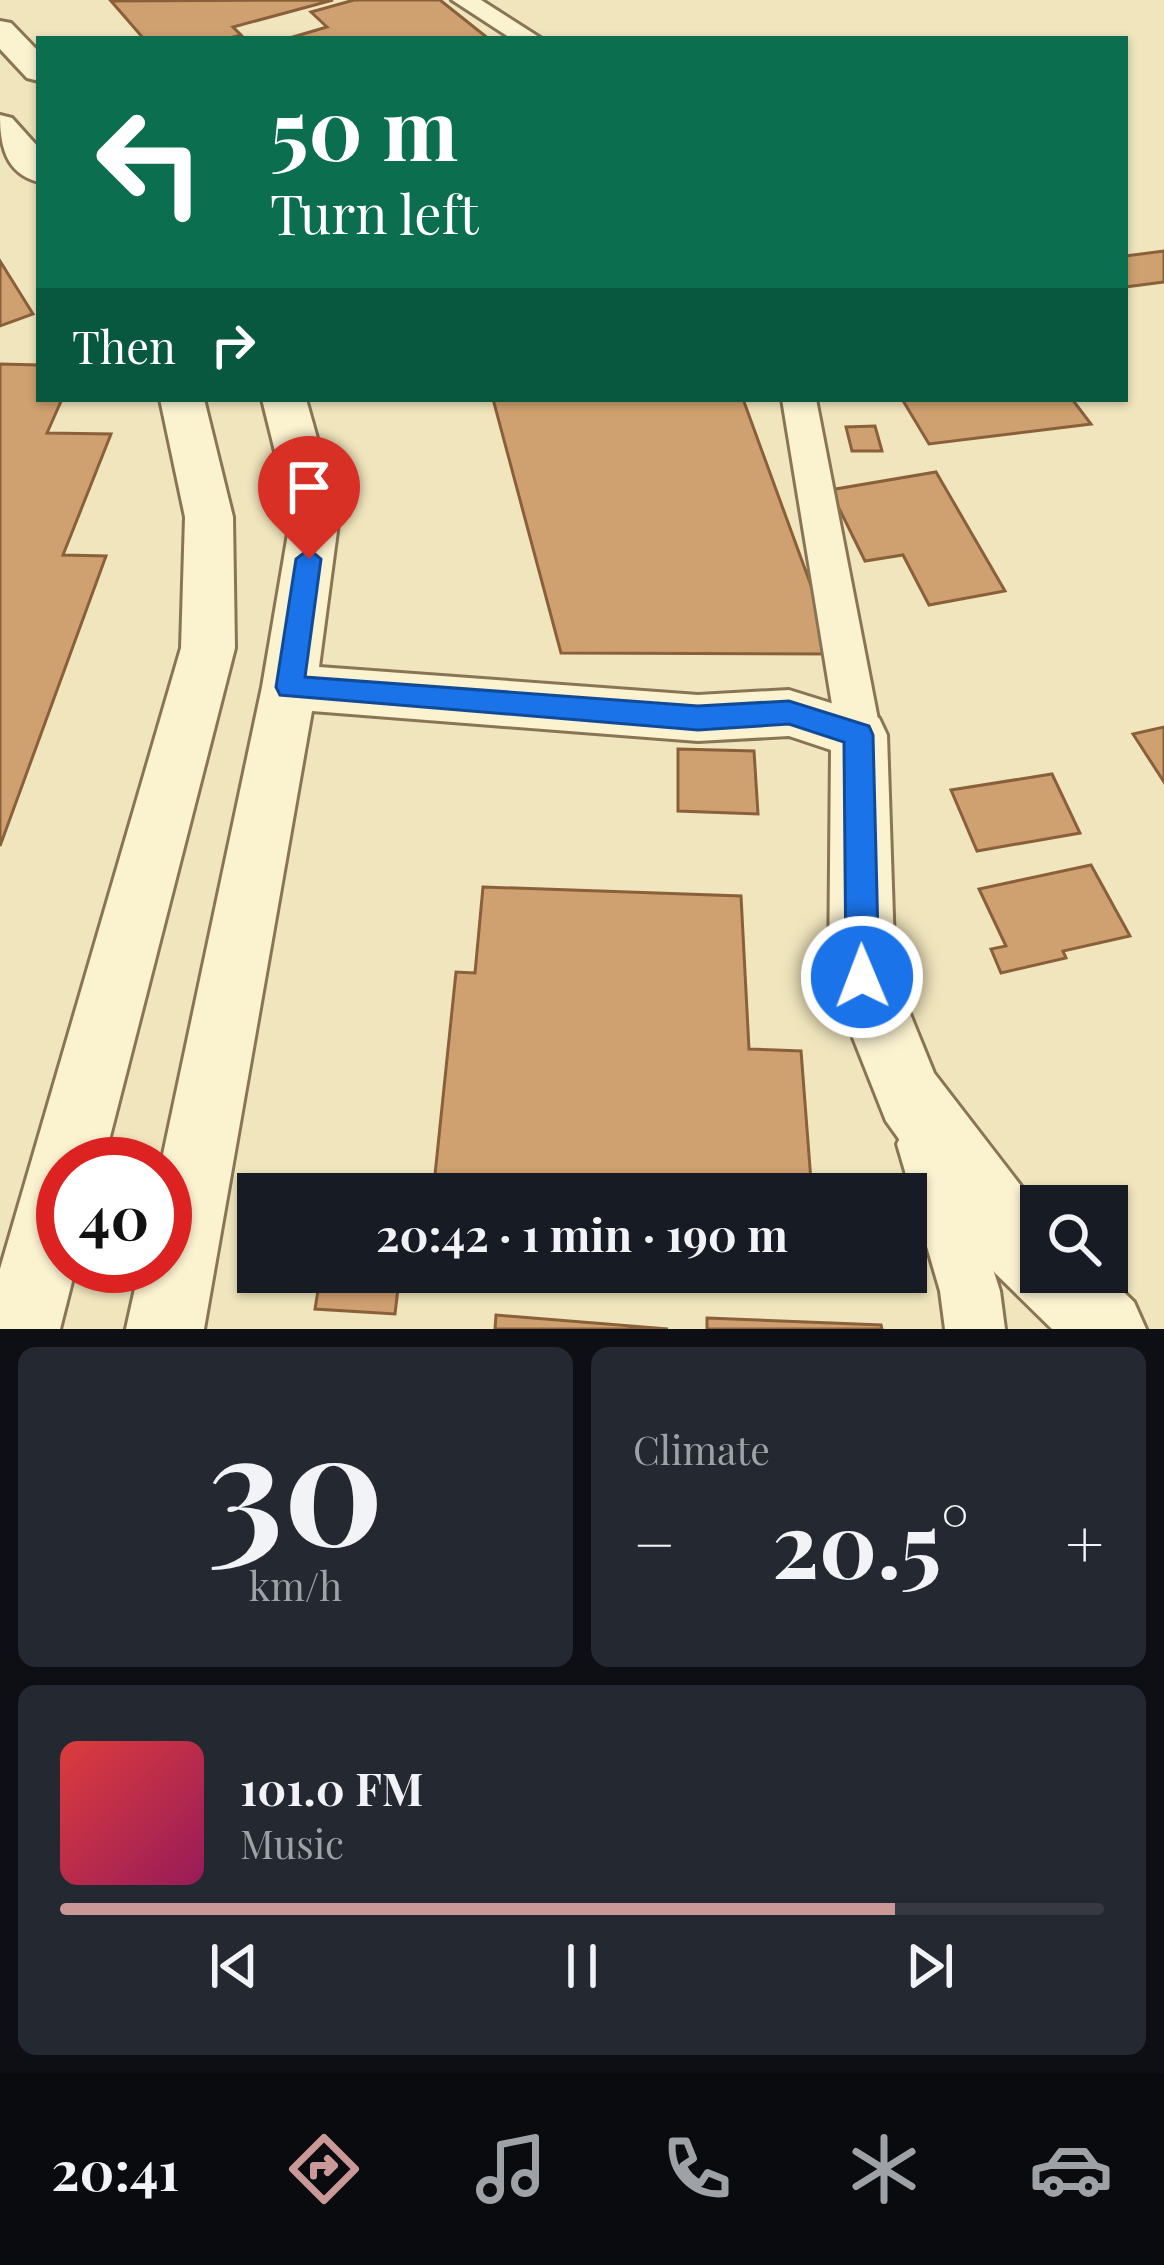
<!DOCTYPE html>
<meta charset="utf-8">
<style>
:root{--surface:#171b24;--page:#242831;--text:#f1f3f6;--muted:#9ea1a6;--line:#363941;--accent:#ca9997}
body{margin:0;font-family:"Playfair Display",serif;background:var(--page);color:var(--text);height:100vh;display:flex;flex-direction:column;font-size:45px;white-space:nowrap}
*{box-sizing:border-box;margin:0}
p{font-size:39px;color:var(--muted)}
.icon{flex:none;width:66px;height:66px;fill:none;stroke:currentColor;stroke-width:2;stroke-linecap:round;stroke-linejoin:round}
.map{position:relative;height:1329px;overflow:hidden}
.panel{display:flex;flex-direction:column;gap:18px;padding:18px;background:#0d0f14;flex:1}
.panel>*{flex:none}
.hud{position:absolute;left:36px;top:36px;width:1092px;height:366px;border-radius:0px;box-shadow:0 3px 9px #0004;background:#0b6e4f;color:#fff;overflow:hidden}
.fabs{position:absolute;left:1020px;top:1185px;display:grid;gap:24px}
.fabs a{display:grid;place-items:center;width:108px;height:108px;border-radius:0px;background:var(--surface);box-shadow:0 3px 9px #0004;font-size:60px}
.speed{position:absolute;left:36px;top:1137px;display:flex;gap:24px;font-size:60px;font-weight:700;text-align:center}
.speed>*{display:grid;place-content:center;width:156px;height:156px;border-radius:50%;background:var(--surface);box-shadow:0 3px 9px #0004;line-height:1}
.speed .limit{border:18px solid #d22;background:#fff;color:#111}
.pin{position:absolute;display:grid;place-items:center;width:102px;height:102px;color:#fff;margin:-123px -51px;border-radius:50% 50% 50% 0;rotate:-45deg;box-shadow:0 0 12px #0007}
.pin .icon{rotate:45deg}
.me{position:absolute;width:132px;margin:-66px;rotate:359deg;stroke-linejoin:round;filter:drop-shadow(0 0 9px #0008)}
.turn{display:flex;align-items:center;gap:42px;height:252px;padding:0 36px;font-size:54px}
.turn .icon{width:156px;height:156px;stroke-width:2.5}
.turn b{display:block;font-size:84px;line-height:102px}
.then{display:flex;align-items:center;height:114px;padding:0 36px;background:#0003;gap:24px;font-size:45px}
.big{font-size:90px;font-weight:700;line-height:1.1}
.panel .tile{flex:1;display:flex;flex-direction:column;justify-content:center;gap:18px;min-width:0;padding:0 42px;border-radius:18px;background:var(--page)}
.panel .dial{align-items:center;gap:0}
.dial b{font-size:156px;line-height:1}
.song{display:flex;align-items:center;gap:36px}
.cover{width:144px;height:144px;border-radius:18px;background:linear-gradient(135deg,hsl(0 70% 55%),hsl(330 70% 35%))}
.played{height:12px;border-radius:6px;background:linear-gradient(90deg,var(--accent) 80%,var(--line) 80%)}
.keys{display:flex;justify-content:space-around;direction:ltr}
.heat{display:flex;justify-content:space-between;align-items:center;font-size:66px;direction:ltr}
.panel .tiles{flex:1;display:grid;gap:18px;grid-template-columns:1fr 1fr}
.tile:last-child{grid-column:span 2}
.trip{position:absolute;left:237px;top:1173px;width:690px;height:120px;border-radius:0px;background:var(--surface);box-shadow:0 3px 9px #0004;font-weight:700;line-height:120px;text-align:center}
.tab-bar{display:flex;height:192px;justify-content:space-around;align-items:center;background:#090b0e;color:var(--muted)}
.tab-bar .icon{width:84px;height:84px}
.tab-bar .on{color:var(--accent)}
.tab-bar b{font-size:54px;color:var(--text)}
.map>svg:first-child{display:block}
</style>
<div class="map">
<svg width="1164" height="1329" viewBox="0 0 1164 1329">
<rect width="100%" height="100%" fill="#f0e5bd"/>
<path fill="#d0a170" stroke="#89603a" stroke-width="3" d="M333,0l-100,27 8,8 -15,4h-82l-33,-38z
M354,0h86l49,39h-203l41,-12 -16,-15z
M1164,251v31l-39,5v-31z
M0,261l33,53 -33,12z
M0,364l39,1v34h23l-15,34 64,1 -48,121 43,1 -106,290z
M493,399h250l93,255 -275,-1z
M902,399h170l19,25 -162,20z
M875,426l7,25h-30l-6,-24z
M936,472l69,119 -76,14 -26,-50 -38,6 -35,-71z
M1164,727v55l-31,-48z
M678,749l76,2 4,63 -80,-3z
M1052,774l28,59 -103,18 -26,-61z
M1091,865l39,71 -67,15 3,7 -65,15 -10,-24 15,-3 -27,-57z
M483,887l258,9 8,153 52,2 11,143h-379l23,-222 19,1z
M321,1272h79l-5,42 -80,-5z
M663,1272h143v6z
M496,1315l172,14h-173z
M707,1318l174,7 1,4h-175z"/>
<g fill="none" stroke-linecap="round" stroke-linejoin="round">
<g stroke="#897555" stroke-width="6">
<path id="minor" d="M452,0h29l61,39h-30z
M782,399h34l65,336 -6,13 -16,6 -16,-6 -6,-13z
M925,1116l19,9 9,19 47,147 5,38h-60l-5,-38 -43,-147 9,-19z"/>
</g>
<g stroke="#897555" stroke-width="6">
<path id="tertiary" d="M0,21l11,2 28,29v29l-12,-3 -27,-29z
M0,115l12,3 27,30v34c-34,-8 -39,-38 -39,-67z
M160,399h44l29,118 2,131 -132,516h-40v102h13l-16,63h-60v-60l181,-621 4,-131z
M262,399h44l33,117 -20,151 379,28 91,-5 90,28 8,17 8,242 39,96 107,139v60h62l31,30 12,27h-94l-57,-56 -109,-152 -57,-144 2,-227 -42,-14 -91,5 -386,-30 -108,618h-78l14,-63h25v-102h-4l101,-477 29,-171z"/>
</g>
<use href="#minor" fill="#fbf2d0" fill-rule="evenodd"/>
<use href="#tertiary" fill="#fbf2d0" fill-rule="evenodd"/>
</g>
<path fill="#1a73e8" stroke="#114b97" stroke-width="3" d="M309,549l12,10 -16,118 393,29 91,-5 80,25 4,9 6,242 -5,12 -12,4 -11,-4 -5,-12 -2,-235 -55,-18 -91,6 -418,-35 -4,-8 20,-128z"/>
</svg>
<div class="fabs">
<a><svg class="icon" aria-label="search" viewBox="0 0 24 24"><circle cx="10" cy="10" r="6"/><path d="M15 15l6 6"/></svg></a>
</div>
<div class="speed"><div class="limit">40</div></div>
<div class="pin" style="left:309px;top:559px;background:#d93025"><svg class="icon" aria-label="arrive" viewBox="0 0 24 24"><path d="M6 21V4h12l-3 4 3 4H6"/></svg></div>
<svg class="me" style="left:862px;top:977px" viewBox="-20 -20 40 40"><circle r="17" fill="#1a73e8" stroke="#fff" stroke-width="3"/><path d="M0-11L8 9 0 5-8 9z" fill="#fff"/></svg>
<div class="trip">20:42 · 1 min · 190 m</div>
<div class="hud">
<div class="turn"><svg class="icon" aria-label="left" viewBox="0 0 24 24"><path d="M17 20v-9H6M10 6l-5 5 5 5"/></svg><div><b>50 m</b>Turn left</div></div>
<div class="then">Then<svg class="icon" aria-label="right" viewBox="0 0 24 24"><path d="M7 20v-9h11M14 6l5 5-5 5"/></svg></div>
</div>
</div>
<section class="panel">
<div class="tiles">
<div class="tile dial"><b>30</b><p>km/h</p></div>
<div class="tile"><p>Climate</p>
<div class="heat"><a>−</a><b class="big">20.5°</b><a>+</a></div>
</div>
<div class="tile">
<div class="song"><i class="cover"></i><div><b>101.0 FM</b><p>Music</p></div></div>
<div class="played"></div>
<div class="keys"><svg class="icon" aria-label="previous" viewBox="0 0 24 24"><path d="M18 5L8 12l10 7zM5 5v14"/></svg><svg class="icon" aria-label="pause" viewBox="0 0 24 24"><path d="M8 5v14M16 5v14"/></svg><svg class="icon" aria-label="next" viewBox="0 0 24 24"><path d="M6 5l10 7-10 7zM19 5v14"/></svg></div>
</div>
</div>
</section>
<nav class="tab-bar">
<b>20:41</b>
<svg class="icon on" aria-label="directions" viewBox="0 0 24 24"><path d="M12 3l9 9-9 9-9-9zM9 14v-3h6M13 9l2 2-2 2"/></svg>
<svg class="icon" aria-label="music" viewBox="0 0 24 24"><path d="M9 18V5l10-2v13"/><circle cx="6" cy="18" r="3"/><circle cx="16" cy="16" r="3"/></svg>
<svg class="icon" aria-label="phone" viewBox="0 0 24 24"><path d="M5 4h4l2 5-3 2q2 4 5 5l2-3 5 2v4C11 20 4 13 5 4z"/></svg>
<svg class="icon" aria-label="climate" viewBox="0 0 24 24"><path d="M12 3v18M4 7l16 10M4 17L20 7"/></svg>
<svg class="icon" aria-label="car" viewBox="0 0 24 24"><path d="M5 17H2v-5l4-1 3-4h7l3 4 3 1v5h-3M9 17h6M6 11h13"/><circle cx="7" cy="17" r="2"/><circle cx="17" cy="17" r="2"/></svg>
</nav>
